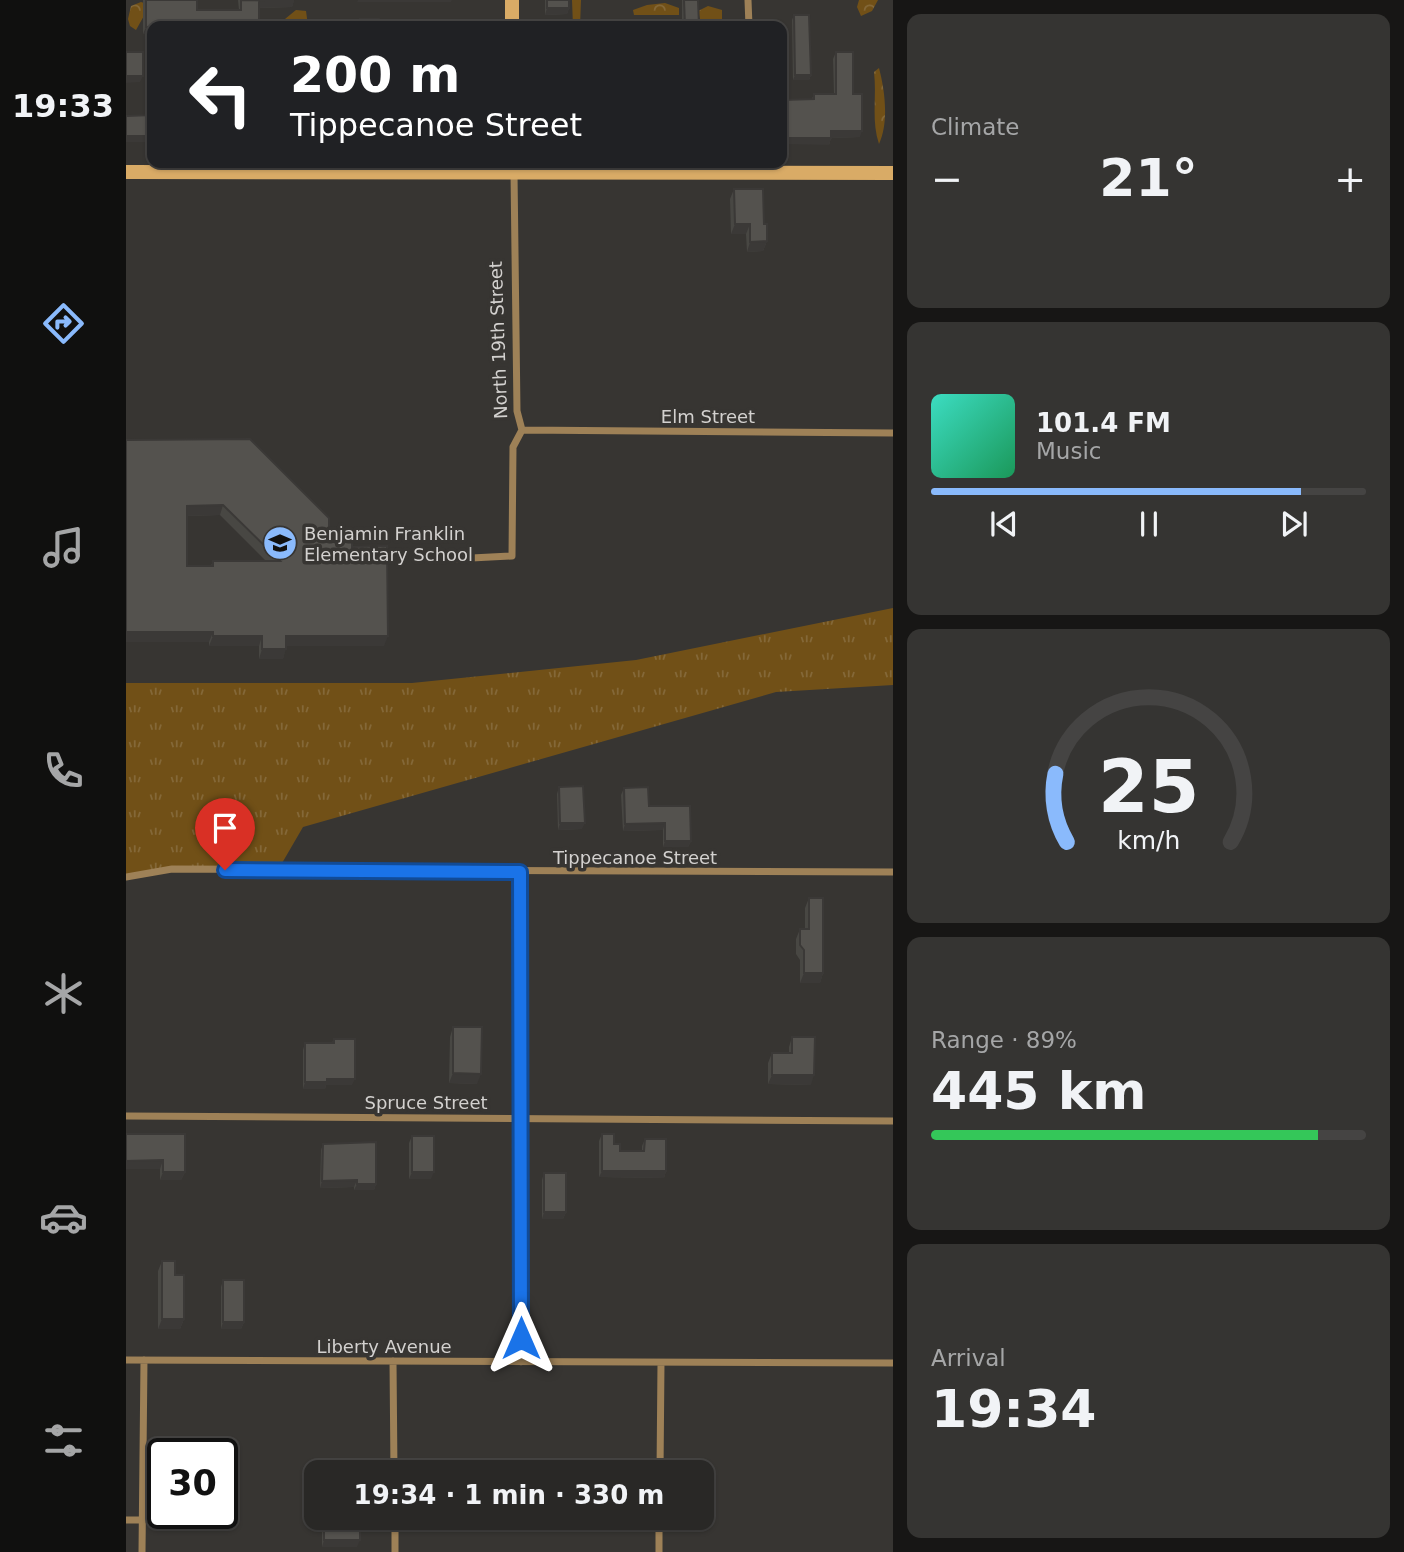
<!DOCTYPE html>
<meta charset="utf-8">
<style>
:root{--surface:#292826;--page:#353432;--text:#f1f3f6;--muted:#a5a6a7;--line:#454443;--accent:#8abafc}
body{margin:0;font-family:"DejaVu Sans",sans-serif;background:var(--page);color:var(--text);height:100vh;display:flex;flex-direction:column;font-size:26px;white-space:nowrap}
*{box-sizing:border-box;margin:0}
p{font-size:23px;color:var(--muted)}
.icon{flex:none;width:38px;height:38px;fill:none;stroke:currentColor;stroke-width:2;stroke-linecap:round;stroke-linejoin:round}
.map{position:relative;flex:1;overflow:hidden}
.side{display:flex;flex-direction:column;gap:14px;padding:14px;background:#171615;width:511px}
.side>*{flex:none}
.banner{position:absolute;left:21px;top:21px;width:640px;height:147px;border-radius:14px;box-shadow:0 2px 5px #0004,0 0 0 2px var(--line);background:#202124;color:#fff;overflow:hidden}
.speed{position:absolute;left:21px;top:1438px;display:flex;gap:14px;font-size:35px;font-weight:700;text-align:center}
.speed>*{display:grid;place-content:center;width:91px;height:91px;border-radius:50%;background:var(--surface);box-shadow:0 2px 5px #0004,0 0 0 2px var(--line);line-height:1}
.speed .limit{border:4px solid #111;border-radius:10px;background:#fff;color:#111}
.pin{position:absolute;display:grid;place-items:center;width:60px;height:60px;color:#fff;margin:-72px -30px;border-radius:50% 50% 50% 0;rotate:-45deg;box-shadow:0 0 7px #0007}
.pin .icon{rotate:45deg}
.me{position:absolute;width:77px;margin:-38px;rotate:0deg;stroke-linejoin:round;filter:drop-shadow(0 0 5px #0008)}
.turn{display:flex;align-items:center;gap:24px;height:147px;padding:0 28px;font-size:32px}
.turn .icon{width:91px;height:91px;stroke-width:2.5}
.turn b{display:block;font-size:49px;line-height:60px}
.big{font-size:52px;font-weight:700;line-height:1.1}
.side .widget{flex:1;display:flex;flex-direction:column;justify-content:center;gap:10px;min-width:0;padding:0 24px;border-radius:14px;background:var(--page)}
.side .dial{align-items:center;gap:0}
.dial svg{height:182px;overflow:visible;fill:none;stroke:var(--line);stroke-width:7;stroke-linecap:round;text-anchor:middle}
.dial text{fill:var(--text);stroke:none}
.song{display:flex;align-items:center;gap:21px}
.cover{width:84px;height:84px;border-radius:10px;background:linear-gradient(135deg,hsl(170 70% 55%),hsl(150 70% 35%))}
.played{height:7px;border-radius:4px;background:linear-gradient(90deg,var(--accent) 85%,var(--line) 85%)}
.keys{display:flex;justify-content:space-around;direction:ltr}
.heat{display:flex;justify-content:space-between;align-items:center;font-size:38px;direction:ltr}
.charge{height:10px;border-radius:5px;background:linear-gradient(90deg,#34c759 89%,var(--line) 0)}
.trip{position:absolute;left:178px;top:1460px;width:410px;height:70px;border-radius:14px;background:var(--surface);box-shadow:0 2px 5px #0004,0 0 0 2px var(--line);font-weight:700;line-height:70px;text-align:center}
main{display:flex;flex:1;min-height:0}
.tabs{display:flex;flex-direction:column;width:126px;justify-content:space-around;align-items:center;background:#10100f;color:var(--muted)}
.tabs .icon{width:49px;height:49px}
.tabs .current{color:var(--accent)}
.tabs b{font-size:32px;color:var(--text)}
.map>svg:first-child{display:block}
</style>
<main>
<nav class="tabs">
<b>19:33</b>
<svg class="icon current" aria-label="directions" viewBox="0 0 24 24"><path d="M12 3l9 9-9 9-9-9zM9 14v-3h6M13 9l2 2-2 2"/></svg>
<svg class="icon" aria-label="music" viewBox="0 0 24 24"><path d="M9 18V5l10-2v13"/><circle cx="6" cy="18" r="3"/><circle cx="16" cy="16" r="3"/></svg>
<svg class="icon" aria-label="phone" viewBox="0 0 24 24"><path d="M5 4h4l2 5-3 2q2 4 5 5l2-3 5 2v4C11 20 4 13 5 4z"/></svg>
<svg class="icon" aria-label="climate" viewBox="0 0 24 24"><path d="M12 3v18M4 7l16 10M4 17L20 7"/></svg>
<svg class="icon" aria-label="car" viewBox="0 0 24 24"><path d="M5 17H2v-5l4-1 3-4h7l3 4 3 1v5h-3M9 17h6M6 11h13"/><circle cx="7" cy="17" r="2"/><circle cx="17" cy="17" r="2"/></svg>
<svg class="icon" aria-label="filters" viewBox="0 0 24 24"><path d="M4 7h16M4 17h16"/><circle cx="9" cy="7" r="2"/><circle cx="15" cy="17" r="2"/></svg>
</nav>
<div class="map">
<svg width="767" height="1552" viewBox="0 0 767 1552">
<defs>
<pattern id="forest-crowns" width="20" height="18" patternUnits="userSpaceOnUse" patternTransform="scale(1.75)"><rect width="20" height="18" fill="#715017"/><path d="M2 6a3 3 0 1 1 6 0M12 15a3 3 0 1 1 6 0" fill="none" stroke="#846838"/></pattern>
<pattern id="park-tufts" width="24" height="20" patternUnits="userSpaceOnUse" patternTransform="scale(1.75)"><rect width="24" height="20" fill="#715017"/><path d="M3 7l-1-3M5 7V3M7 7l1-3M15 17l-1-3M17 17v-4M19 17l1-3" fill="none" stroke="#846838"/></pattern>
</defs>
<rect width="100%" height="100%" fill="#373532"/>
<path fill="url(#forest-crowns)" d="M446,0h9l-1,26h-7z
M733,0h19l-6,11 -11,5 -4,-9z
M15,2l9,3 -14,25 -6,-4 -2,-7 3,-13z
M539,3l14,5v7h-45l-1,-5 14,-5z
M582,6l14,4v13l-11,3 -11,-7 -2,-8z
M170,10l10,1 2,15h-26l3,-7z
M753,68c6,23 10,54 0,76 -8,-24 -2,-47 -5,-72z"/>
<path fill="url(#park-tufts)" d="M767,608v77l-117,7 -473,135 -25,43 -106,-1 -46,8v-194h286l224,-23z"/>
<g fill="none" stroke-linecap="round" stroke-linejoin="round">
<path stroke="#9e8157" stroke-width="7" d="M622,0l1,26
M396,430l371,3
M326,559l60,-3 1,-109 9,-17 -5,-19 -3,-238
M394,872l1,490
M0,877l46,-8 721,3
M0,1116l767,5
M0,1360l767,3
M267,1361l1,111
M534,1472l1,-109
M269,1517v35
M0,1520h16
M16,1552l2,-192
M533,1552v-35"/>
<path stroke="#d9ab66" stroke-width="14" d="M386,0v26
M0,172l767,1"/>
</g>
<path fill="#484743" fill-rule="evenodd" d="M17,0h54v10h42l-1,-10h56l-2,7 -33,1v18h-107v8h-9z
M419,0h24v8l-2,6 -22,1z
M556,0h16l1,26h-17z
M668,15l17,60 -2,5h-16l-1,-60z
M710,52l17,42 7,43 -29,1 -2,7 -17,-46 2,-5h20l-1,-35z
M608,189l33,52 -4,10 -16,1 -1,-18h-15l-1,-35z
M0,440l203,100 23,7 32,99h-98l-3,13h-24v-13h-50v-4zM94,515l46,46h-53l-2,5h-24v-50z
M433,787l23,42 -24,1 -1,-36z
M498,788l67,53 -3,6h-25v-17l-40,1 -2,-36z
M683,898l14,75 -3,10h-20v-23l-4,-6v-15l4,-10h5v-21z
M327,1027l24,57 -28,-1 1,-46z
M666,1037l19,48 -43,-1v-21l4,-10h17v-6z
M208,1039l18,46h-26l-1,4h-22v-39l2,-7h27z
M0,1134l59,38 -4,8h-21v-11z
M476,1134l18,17h22v-5l3,-7 21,32 -2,7 -65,-1v-36z
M286,1136l19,43h-22v-36z
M197,1144l53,40 -2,6h-20v-3l-34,1 1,-38z
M418,1173l22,39 -3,7h-21v-39z
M36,1261l13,14 9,44 -4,10h-22v-58z
M97,1280l21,42 -3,7h-20v-42z
M198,1520l33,27h-35v-21z"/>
<path fill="#3b3937" d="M232,0h94l-1,2h-94z
M133,1h35l-2,6 -36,1z
M421,8h22l-2,6 -22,1z
M118,23l-1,3h-46v-2z
M20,27h6v7h-9z
M669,75h16l-2,5h-16z
M0,76h17l-3,6 -14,1z
M705,131h31l-2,6 -29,1 -2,7 -47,-1v-6z
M0,136h26v6h-26z
M609,224h15l-4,10h-15z
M641,241l-4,10 -16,1 3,-10z
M97,505l-3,10 -36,1 3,-10z
M0,632h87l-4,10h-83z
M87,636h49l-3,10h-50z
M160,636h102l-4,10h-101z
M136,649h24l-3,10h-24z
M434,823h25l-3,6 -24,1z
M539,823l-2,7 -40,1 2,-7z
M539,841h26l-3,6h-25z
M678,973h19l-3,10h-20z
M327,1073l28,1 -4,10 -28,-1z
M646,1075h42l-3,10 -43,-1z
M201,1079h28l-3,6h-26l-1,4h-22l2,-7z
M37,1160l-3,9h-34v-8z
M476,1171h64l-2,7 -65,-1z
M37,1172h22l-4,8h-21z
M286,1172h22l-3,7h-22z
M231,1180l-3,7 -34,1 2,-7z
M231,1184h19l-2,6h-20z
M418,1212h22l-3,7h-21z
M36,1319h22l-4,10h-22z
M97,1322h21l-3,7h-20z
M198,1540h36l-3,7h-35z"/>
<path fill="#54524e" stroke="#3b3937" stroke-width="2" fill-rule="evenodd" d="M20,0h51v10h44v-10l53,1h-35v25h-15v-3l-47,1v2h-45v1h-6z
M421,0h22v8h-22z
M558,0h14l1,26h-14z
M668,15h15l2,60h-16z
M234,19h19l1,7h-20z
M280,20h35v6h-35z
M497,20h14l1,6h-15z
M0,52h17v24h-17z
M710,52h17v42h9v37h-31v7h-49v-38l32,-1v-5h22z
M26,115v21h-26v-20z
M608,189h29l1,35h3v17l-17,1v-18h-15z
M124,439l79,79v22h23v7l35,-1 1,90h-102v13h-24v-13h-49v-4h-87v-192zM97,505l57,56h-67v5h-26v-60z
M457,786l2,37h-25l-1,-36z
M522,787l1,19h41l1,35h-26v-18l-40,1 -1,-36z
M683,898h14v75h-19v-23l-4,-5v-16h9z
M327,1027h29l-1,47 -28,-1z
M666,1037h23l-1,38h-42v-22h20z
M208,1039h21v40h-28v3h-22v-39h29z
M0,1134h59v38h-22v-12l-37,1z
M476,1134h12v10h6v7h24l1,-12h21v32h-64z
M286,1136h22v36h-22z
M250,1142v42h-19v-4l-35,1 1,-37z
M418,1173h22v39h-22z
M36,1261h13v14h9v44h-22z
M97,1280h21v42h-21z
M198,1520h36v20h-36z"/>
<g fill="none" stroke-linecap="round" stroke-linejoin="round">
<g stroke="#114b97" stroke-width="18">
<path id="route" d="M99,870l295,2 1,466"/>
</g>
<use href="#route" stroke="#1a73e8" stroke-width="12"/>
</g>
<defs>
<g id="school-disc" transform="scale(1.75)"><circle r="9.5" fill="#8abafc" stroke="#373532"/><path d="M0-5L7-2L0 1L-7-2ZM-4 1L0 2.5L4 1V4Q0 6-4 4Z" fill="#111"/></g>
</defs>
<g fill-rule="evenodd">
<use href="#school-disc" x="154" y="543"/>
</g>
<g text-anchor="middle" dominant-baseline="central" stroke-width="7" stroke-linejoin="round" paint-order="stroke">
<g font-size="18" fill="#d3d1cf" stroke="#373532">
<text transform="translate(372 340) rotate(-92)">North 19th Street</text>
<text x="582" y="416">Elm Street</text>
<text x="509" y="857">Tippecanoe Street</text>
<text x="300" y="1102">Spruce Street</text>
<text x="258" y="1346">Liberty Avenue</text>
</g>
<g font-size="18" fill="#d3d1cf" stroke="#373532" text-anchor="start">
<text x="178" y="533">Benjamin Franklin<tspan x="178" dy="21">Elementary School</tspan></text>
</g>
</g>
</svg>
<div class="speed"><div class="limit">30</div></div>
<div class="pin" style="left:99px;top:870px;background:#d93025"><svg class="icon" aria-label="arrive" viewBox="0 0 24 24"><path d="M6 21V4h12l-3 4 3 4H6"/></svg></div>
<svg class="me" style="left:395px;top:1338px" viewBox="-20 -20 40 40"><path d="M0-17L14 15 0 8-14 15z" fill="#1a73e8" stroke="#fff" stroke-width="4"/></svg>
<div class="trip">19:34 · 1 min · 330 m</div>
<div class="banner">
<div class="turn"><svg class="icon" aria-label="left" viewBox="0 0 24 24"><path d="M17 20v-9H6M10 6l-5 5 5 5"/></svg><div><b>200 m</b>Tippecanoe Street</div></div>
</div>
</div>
<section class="side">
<div class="widget"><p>Climate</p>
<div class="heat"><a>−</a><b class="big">21°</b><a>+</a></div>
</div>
<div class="widget">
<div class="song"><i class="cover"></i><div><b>101.4 FM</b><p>Music</p></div></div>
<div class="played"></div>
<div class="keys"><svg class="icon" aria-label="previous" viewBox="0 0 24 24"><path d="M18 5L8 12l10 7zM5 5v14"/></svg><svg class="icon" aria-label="pause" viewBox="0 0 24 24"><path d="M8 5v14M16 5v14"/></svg><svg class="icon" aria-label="next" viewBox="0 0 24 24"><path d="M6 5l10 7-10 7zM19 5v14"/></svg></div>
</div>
<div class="widget dial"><svg viewBox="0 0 100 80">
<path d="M14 69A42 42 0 1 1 86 69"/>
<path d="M14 69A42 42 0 0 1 9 39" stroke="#8abafc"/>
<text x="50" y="56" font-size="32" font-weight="700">25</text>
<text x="50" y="72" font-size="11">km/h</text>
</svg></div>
<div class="widget"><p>Range · 89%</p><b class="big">445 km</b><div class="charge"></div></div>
<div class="widget"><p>Arrival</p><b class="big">19:34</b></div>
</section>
</main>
